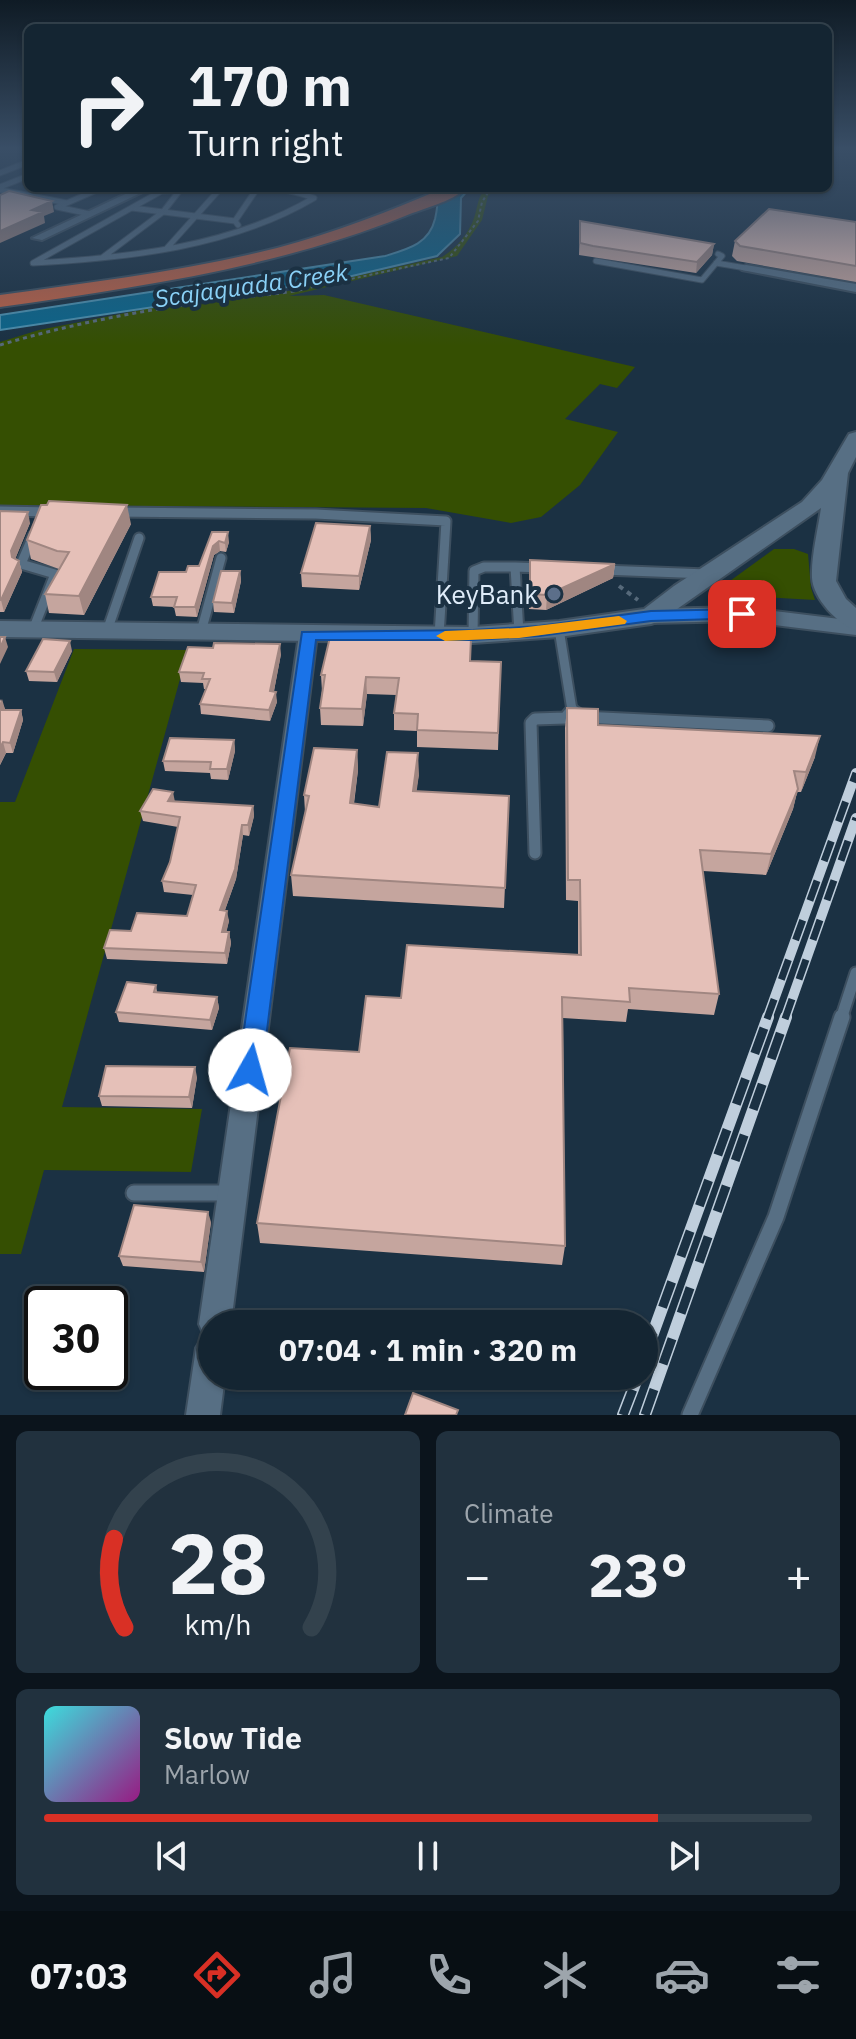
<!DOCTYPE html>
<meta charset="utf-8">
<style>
:root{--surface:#142532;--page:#21313e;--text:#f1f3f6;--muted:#9da5ac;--line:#33424d;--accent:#d93025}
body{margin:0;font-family:"IBM Plex Sans",sans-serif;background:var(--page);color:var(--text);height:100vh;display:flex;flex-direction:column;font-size:30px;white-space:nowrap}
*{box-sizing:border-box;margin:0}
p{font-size:26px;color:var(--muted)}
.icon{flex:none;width:44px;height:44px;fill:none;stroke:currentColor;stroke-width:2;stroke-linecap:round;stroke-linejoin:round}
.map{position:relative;height:1415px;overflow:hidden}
.side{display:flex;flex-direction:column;gap:16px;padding:16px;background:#0b141c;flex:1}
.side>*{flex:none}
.banner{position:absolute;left:24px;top:24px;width:808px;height:168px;border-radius:12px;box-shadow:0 2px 6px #0004,0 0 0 2px var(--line);background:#142532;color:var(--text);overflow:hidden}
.speed{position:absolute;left:24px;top:1286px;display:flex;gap:16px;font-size:40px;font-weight:700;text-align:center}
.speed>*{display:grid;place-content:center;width:104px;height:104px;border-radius:50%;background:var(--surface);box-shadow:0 2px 6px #0004,0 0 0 2px var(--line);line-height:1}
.speed .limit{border:4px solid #111;border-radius:12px;background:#fff;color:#111}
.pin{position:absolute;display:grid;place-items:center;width:68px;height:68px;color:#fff;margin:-34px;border-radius:16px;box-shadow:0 4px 12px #0006}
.me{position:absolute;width:88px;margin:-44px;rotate:7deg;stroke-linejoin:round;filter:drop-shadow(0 0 6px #0008)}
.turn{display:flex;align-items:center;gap:28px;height:168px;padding:0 32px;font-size:36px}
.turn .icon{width:104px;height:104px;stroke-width:2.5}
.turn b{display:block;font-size:56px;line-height:68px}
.big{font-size:60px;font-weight:700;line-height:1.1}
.side .widget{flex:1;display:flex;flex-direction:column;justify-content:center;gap:12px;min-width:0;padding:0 28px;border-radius:12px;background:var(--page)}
.side .dial{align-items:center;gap:0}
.dial svg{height:208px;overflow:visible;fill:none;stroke:var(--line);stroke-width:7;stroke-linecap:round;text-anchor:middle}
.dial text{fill:var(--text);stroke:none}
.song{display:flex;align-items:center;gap:24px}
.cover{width:96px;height:96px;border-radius:12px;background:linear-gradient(135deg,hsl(180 70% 55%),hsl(310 70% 35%))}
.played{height:8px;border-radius:4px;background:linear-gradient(90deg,var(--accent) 80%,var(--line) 80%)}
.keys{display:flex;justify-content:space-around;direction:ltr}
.heat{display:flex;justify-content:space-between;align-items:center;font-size:44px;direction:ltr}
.side .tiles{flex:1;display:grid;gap:16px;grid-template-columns:1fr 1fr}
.widget:last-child{grid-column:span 2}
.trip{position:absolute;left:198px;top:1310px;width:460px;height:80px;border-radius:40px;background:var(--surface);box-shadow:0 2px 6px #0004,0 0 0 2px var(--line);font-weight:700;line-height:80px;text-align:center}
.dock{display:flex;height:128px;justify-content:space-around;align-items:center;background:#080f14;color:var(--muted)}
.dock .icon{width:56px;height:56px}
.dock .selected{color:var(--accent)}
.dock b{font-size:36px;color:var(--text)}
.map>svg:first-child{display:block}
</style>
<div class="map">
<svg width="856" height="1415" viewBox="0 0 856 1415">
<rect width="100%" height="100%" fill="#1b3143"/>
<path fill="#354f02" d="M486,188h12l-10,8 -6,24 -25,36 -168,40 35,-1 311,72 -18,21 -17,-4 -35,35 53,13 -38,53 -39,32 -30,6 -85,-15 -426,-3v-163l39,-12 122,-24 58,-9 60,-4 163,-36c14,-8 27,-24 32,-39 4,-11 3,-21 12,-30z
M774,549h20l14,5 3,34 4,12 -103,-6z
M74,649l114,1 -126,457 140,2 -11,63 -147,-2 -23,84h-21v-452h15z"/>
<path fill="#0c6489" stroke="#4b8dab" stroke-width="2" d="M439,188h31l-9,10 -1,36 -23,22 -102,24 -335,50v-15l385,-59c23,-7 44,-12 50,-37 2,-10 4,-16 -1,-25z"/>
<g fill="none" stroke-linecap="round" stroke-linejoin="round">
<g stroke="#3d4f5f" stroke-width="7">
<path id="service-far3" d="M0,173l28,-11
M0,187l28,-11
M0,190l67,13 -10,4 33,7
M164,191c47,-2 106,-11 150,7 -83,49 -186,60 -281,65l134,-75
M67,203l34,-15
M132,208l103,13
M238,225l-3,-4 21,-31
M167,248l52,-58
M103,257l60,-45 17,-22
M596,261l106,19 20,-24 -4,-2
M716,263l30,5"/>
</g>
<g stroke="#3d4f5f" stroke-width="13">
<path id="service-far2" d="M0,511l52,1
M116,512l200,2 130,7 -7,115
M33,536l-12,28 34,10 -22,56
M603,570l104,4
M559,629l13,81 3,2
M107,631l32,-93
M201,632l20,-74
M519,633l-4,-66 28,1
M473,635l1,-64 10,-4h31"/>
</g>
<g stroke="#3d4f5f" stroke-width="15">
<path id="service-far1" d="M572,710l10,7 186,9
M535,853l-4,-130 4,-4 30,-1 7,-8
M841,1019l15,-46"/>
</g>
<g stroke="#3d4f5f" stroke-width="19">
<path id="service" d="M134,1193h98
M690,1415l86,-198 66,-200"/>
</g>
<g stroke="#3d4f5f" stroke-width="4">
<path id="minor" d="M138,188h13l-109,52 -10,-2z
M746,265l110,19v8l-114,-22 -2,-2z
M308,629l9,6 -86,689h-19v52h13l-5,39h-34l10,-67 8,-13 -5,-11 100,-689z"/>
</g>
<g stroke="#3d4f5f" stroke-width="4">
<path id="tertiary" d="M742,607l114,14v14l-114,-14 -91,2 -11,-7 11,-7z"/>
</g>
<g stroke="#3d4f5f" stroke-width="4">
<path id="secondary" d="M856,432v25l-8,16 -12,108 10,18 10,9v22c-18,-5 -43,-32 -44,-52 -1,-22 6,-48 9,-70l-161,113 -9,3 -92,13 -86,6 -473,-6v-16l473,6 86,-6 85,-12 30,-23 128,-84 20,-22 27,-46z"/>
</g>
<g stroke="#3d4f5f" stroke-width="4">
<path id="trunk" d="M444,188h22c-14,14 -42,20 -61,28 -130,52 -267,71 -405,91v-12c93,-13 186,-24 277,-47 57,-15 113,-37 167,-60z"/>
</g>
<path stroke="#56697a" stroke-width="2" stroke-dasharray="3 3" stroke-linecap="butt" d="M299,290l150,-32 29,-37 4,-19 9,-14"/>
<path stroke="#56697a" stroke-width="3" stroke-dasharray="4 4" stroke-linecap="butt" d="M0,345c70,-21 144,-35 217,-45 31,-4 61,-5 91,-12"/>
<path stroke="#56697a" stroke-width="4" stroke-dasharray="5 5" stroke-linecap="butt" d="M619,586l19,14"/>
<use href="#service-far3" stroke="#576f84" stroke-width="5"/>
<use href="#service-far2" stroke="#576f84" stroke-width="9"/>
<use href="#service-far1" stroke="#576f84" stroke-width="11"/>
<use href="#service" stroke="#576f84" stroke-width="15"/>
<use href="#minor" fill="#576f84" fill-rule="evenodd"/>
<use href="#tertiary" fill="#576f84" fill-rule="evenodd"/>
<use href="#secondary" fill="#576f84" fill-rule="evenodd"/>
<use href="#trunk" fill="#b86046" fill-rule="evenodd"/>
<g stroke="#bfcedc" stroke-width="10">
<path id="rail-far1" d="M767,1019l89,-246
M785,1019l71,-201"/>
</g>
<g stroke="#bfcedc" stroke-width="12">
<path id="rail" d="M644,1358l124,-341
M623,1415l15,-39
M645,1415l141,-398"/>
</g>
<use href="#rail-far1" stroke="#1b3143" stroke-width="7" stroke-dasharray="21" stroke-linecap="butt"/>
<use href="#rail" stroke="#1b3143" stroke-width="9" stroke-dasharray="27" stroke-linecap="butt"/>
</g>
<path fill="#c5a59e" d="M580,221l134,23 -2,11 -16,18 -117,-18z
M856,222v60l-119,-21 -5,-5 3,-15z
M0,511l30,12 -15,36 4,2 3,11 -18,40h-4z
M131,524l-47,91 -35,-2 -4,-19 14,-25 -28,-10 -4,-19z
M370,526l1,14 -12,50 -57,-3 -1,-14z
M212,532l17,10 -3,10 -6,-1 -6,4 -17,62 -21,-1 -2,-9 -21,-1 -2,-9 35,-25 13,-6z
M530,560l85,4 -2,14 -67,32 -17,-1z
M240,571l1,10 -7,32 -20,-1 -1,-10z
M72,651l-15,31 -28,-1 -3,-10z
M281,654l-7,37 3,11 -7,19 -69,-7 -1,-10 6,-15h-2l-1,-6 -22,-1 -2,-10z
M470,661l31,1 -3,88 -81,-3v-16l-23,-1v-17l2,-18 -29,-1 -4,32 -42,-1 -1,-17 2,-17 -1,-16z
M0,699l5,10 -1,1h17l2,10 -10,33h-7l-6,12z
M567,708l31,17 217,32 -14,35h-4l-4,17 -27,66 -63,-4 16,123 -5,21 -86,-6 -2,13 -63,-4 2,228 -3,19 -302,-22 -3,-20 102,-171 42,-54 177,-43v-54l-12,-1 -1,-172z
M234,740l1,11 -7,29 -17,-1 -1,-6 -45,-2 -2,-10z
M357,750l1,20 -4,34 25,3 40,-33 -3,17 93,5 -5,112 -211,-12 -2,-21 14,-63 -1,-17z
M175,801l78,5 1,10 -5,20 -6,-1 -7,44 -11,31 4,11 -3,11h3l2,11 -4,21 -120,-5 -3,-11 27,-17 56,-15 6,-21 -29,-3 -2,-11 8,-19 8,-35 -35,-6 -3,-10z
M156,985l1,7 60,5 2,11 -7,22 -93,-8 -3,-10z
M197,1077l-5,31 -90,-2 -3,-10z
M211,1222l-7,50 -81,-6 -4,-10z"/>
<path fill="#a08681" d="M52,201l2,11 -10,4 1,7 -45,20v-12l32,-21z
M714,244l-2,11 -16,18 1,-11z
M127,505l4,19 -47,91 -5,-19z
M28,512l2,11 -16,39 -3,-11z
M370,526l1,14 -12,50v-14z
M228,532l1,10 -3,10 -1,-9z
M219,541l1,10 -6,4 -17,62 -2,-10 18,-61z
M19,561l3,11 -18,40 -3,-12z
M615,564l-2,14 -67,32 1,-15z
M240,571l1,10 -7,32 -2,-10z
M5,637l3,10 -8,17v-16z
M70,641l2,10 -15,31 -3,-10z
M280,644l1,10 -9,47 -2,-10z
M366,677l1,17 -4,32 -1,-17z
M276,692l1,10 -7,19 -1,-11z
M2,699l3,10 -5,11v-17z
M21,710l2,10 -10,33 -3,-10z
M820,736l-5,21 -14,35 5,-20z
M234,740l1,11 -7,29 -1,-11z
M3,742l3,11 -6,12v-17z
M357,750l1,20 -7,54 -1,-21z
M418,753l1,21 -5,37 -1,-20z
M798,789l-5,20 -27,66 5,-21z
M173,792l2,10 -7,-1z
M253,806l1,10 -5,20 -1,-11z
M242,825l1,10 -7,44 -15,42 -1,-11z
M227,911l2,10 -5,22 -2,-11z
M229,932l2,11 -4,21 -2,-11z
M217,997l2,11 -7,22 -2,-10z
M195,1067l2,10 -5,31 -3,-11z
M208,1212l3,10 -7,50 -3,-10z"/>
<path fill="#e5c0b8" stroke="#a08681" stroke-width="2" d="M9,191l43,10 -20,9 11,2 -43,19v-36z
M769,209l87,13v44l-116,-20 -5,-5z
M580,221l134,23 -17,18 -104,-16 -13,-3z
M49,501l78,4 -48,91 -34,-2 24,-42 -12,-1 -30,-11 14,-35h6z
M0,511l28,1 -17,39 1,6 7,4 -18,39h-1z
M316,523l54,3 -11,50 -58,-3z
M212,532h16l-3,11 -6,-2 -6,5 -18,61h-21l3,-10h-26l8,-25h27l2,-6h11z
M530,560l85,4 -68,31 -17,-1z
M221,571h19l-8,32 -19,-1z
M0,637h5l-5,11z
M330,637l141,1 -1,23 31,1 -3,71 -81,-3 1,-16 -24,-1 5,-35 -33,-1 -4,32 -42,-1 5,-33h-4z
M43,639l27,2 -16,31 -28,-1z
M214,643l66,1 -10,47 6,1 -7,18 -69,-6 10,-25h-8l2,-6 -25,-1 9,-25 25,1z
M567,708l31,1v16l222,11 -14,36 -12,-1 4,18 -27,65 -71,-4 19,144 -90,-6 1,14 -68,-5 3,249 -308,-23 33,-175 69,4 7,-56 35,2 6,-53 174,10 -1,-75h-12z
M0,710h21l-11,33 -7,-1 -3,6z
M170,738l64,2 -7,29h-17l1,-7 -48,-1z
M314,748l43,2 -7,53 29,4 8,-55 31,1 -5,38 96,5 -4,92 -214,-13 18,-79 -5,-1z
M153,789l20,3 -5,9 85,5 -5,19h-6l-7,44 -15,41 7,1 -5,21h7l-4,21 -121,-5 6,-18 21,1 6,-18 50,3 9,-31 -34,-4 8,-19 10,-45 -40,-6z
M127,982l29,3 -2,7 63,5 -7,23 -94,-8z
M106,1066l89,1 -6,30 -90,-1z
M134,1205l74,7 -7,50 -82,-6z
M413,1393l45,17 -2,5h-51z"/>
<linearGradient id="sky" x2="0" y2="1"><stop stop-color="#0f1b25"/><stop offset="0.43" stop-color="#394e66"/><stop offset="1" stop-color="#394e66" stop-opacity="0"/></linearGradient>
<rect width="856" height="345" fill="url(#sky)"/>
<path fill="#1a73e8" stroke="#114b97" stroke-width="2" d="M742,609l6,1 3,4 -3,4 -97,3 -112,15 -66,4h-157l-54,430 -4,7 -8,4 -9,-4 -3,-7 64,-438 171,-2 66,-4 112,-15z"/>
<path fill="#f59e0b" d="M619,616l8,5 -2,3 -106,14 -74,3 -9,-5 9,-5 74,-3z"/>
<circle fill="#5c6f8a" stroke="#1b3143" stroke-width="3" cx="554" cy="594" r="8"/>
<g text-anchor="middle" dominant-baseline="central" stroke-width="8" stroke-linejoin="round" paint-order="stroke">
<g font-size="24" font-style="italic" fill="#8ad1f7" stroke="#1b3143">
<text transform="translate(251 285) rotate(-8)">Scajaquada Creek</text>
</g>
<g font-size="26" fill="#dfecf9" stroke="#1b3143" text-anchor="end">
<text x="538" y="594">KeyBank</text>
</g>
</g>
</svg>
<div class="speed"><div class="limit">30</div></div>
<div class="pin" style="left:742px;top:614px;background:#d93025"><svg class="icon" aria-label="arrive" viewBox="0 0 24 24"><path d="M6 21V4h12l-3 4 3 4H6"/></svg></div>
<svg class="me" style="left:250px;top:1070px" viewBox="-20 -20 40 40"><circle r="19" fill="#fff"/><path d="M0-13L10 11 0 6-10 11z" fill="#1a73e8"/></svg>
<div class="trip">07:04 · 1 min · 320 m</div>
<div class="banner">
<div class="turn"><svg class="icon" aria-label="right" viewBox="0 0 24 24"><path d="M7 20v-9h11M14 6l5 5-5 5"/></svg><div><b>170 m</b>Turn right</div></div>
</div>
</div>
<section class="side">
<div class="tiles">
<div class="widget dial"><svg viewBox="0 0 100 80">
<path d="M14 69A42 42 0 1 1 86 69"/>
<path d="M14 69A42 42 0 0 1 10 35" stroke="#d93025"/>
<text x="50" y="56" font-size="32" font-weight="700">28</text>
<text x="50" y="72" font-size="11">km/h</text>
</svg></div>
<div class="widget"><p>Climate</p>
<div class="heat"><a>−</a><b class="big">23°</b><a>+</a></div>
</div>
<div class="widget">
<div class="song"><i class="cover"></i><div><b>Slow Tide</b><p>Marlow</p></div></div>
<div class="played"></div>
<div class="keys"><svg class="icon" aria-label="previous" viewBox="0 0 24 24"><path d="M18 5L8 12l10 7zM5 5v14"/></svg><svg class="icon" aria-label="pause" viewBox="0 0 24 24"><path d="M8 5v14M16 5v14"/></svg><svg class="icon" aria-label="next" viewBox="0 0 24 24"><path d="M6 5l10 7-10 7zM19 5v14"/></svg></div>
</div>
</div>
</section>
<nav class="dock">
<b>07:03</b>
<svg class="icon selected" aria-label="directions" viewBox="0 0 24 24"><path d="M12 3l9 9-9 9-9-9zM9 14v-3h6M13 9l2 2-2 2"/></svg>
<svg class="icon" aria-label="music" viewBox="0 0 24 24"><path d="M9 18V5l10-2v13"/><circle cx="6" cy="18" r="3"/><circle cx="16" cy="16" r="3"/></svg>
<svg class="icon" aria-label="phone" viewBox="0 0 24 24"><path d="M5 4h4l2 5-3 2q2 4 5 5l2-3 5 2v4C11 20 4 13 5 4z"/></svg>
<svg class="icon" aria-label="climate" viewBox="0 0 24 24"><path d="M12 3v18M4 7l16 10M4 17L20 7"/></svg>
<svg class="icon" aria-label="car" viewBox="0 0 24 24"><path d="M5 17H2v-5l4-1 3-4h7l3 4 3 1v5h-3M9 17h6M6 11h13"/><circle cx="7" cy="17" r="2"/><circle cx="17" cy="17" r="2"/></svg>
<svg class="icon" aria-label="filters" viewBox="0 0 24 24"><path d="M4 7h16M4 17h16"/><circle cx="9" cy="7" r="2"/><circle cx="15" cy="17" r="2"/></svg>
</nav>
